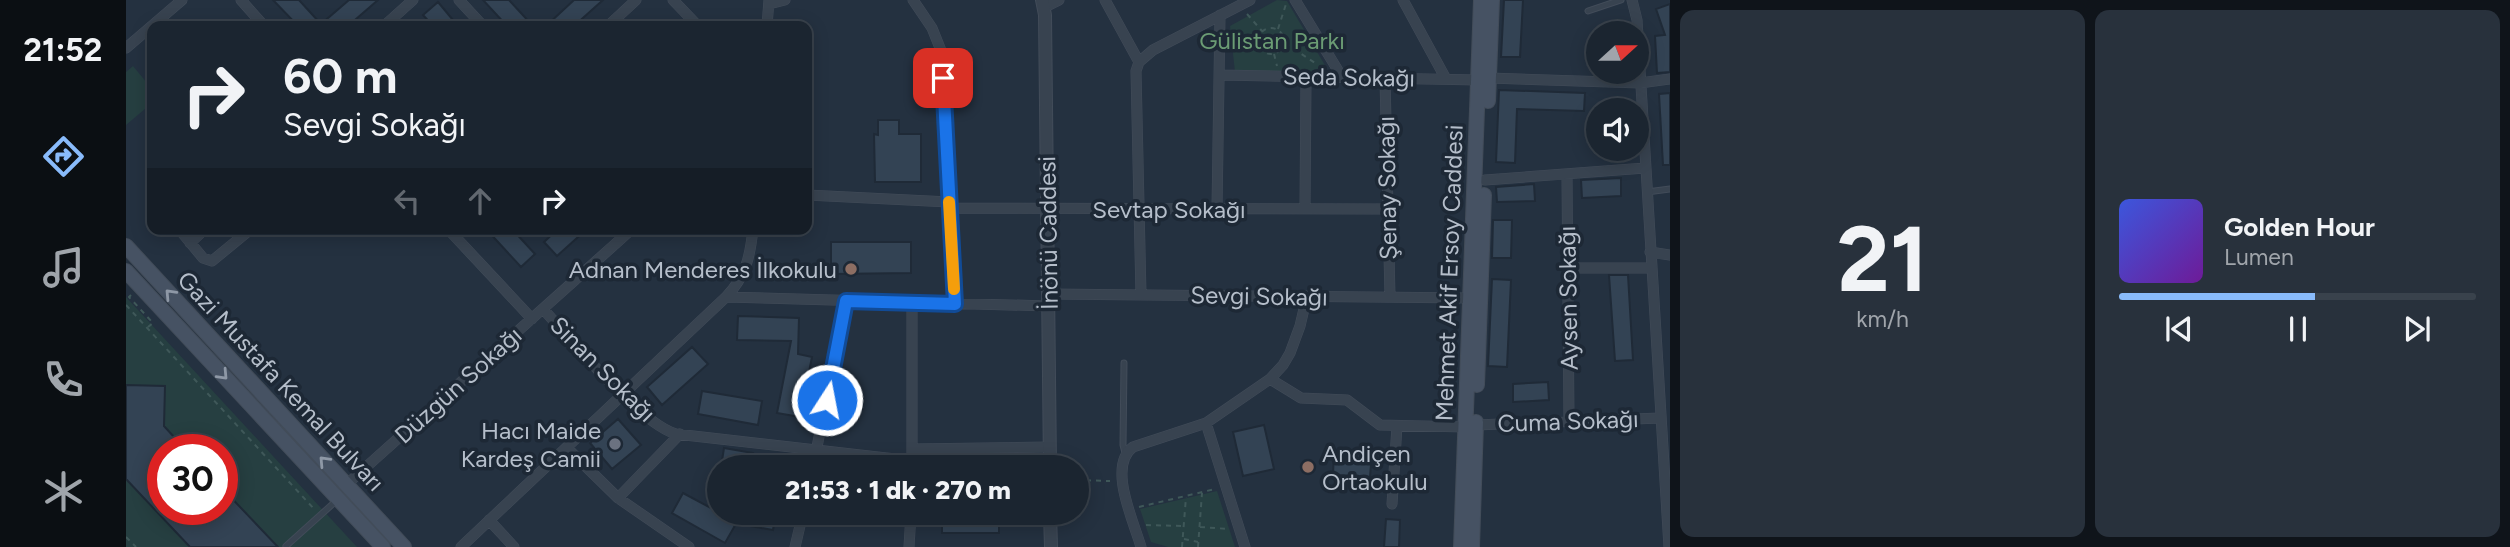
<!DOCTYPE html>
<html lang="tr">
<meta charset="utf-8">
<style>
:root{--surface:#1b2530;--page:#28313c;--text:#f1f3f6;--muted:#a0a5ab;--line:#39424c;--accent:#89bbfb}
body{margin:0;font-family:Figtree,sans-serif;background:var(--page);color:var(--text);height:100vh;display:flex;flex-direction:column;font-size:26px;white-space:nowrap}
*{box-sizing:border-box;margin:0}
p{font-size:23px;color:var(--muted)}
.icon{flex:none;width:38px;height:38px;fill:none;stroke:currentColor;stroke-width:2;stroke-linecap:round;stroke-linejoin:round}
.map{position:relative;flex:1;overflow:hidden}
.side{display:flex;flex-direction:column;gap:10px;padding:10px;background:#0f141a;width:840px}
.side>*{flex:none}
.banner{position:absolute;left:21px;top:21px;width:665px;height:214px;border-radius:14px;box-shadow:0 4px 18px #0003,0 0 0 2px var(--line);background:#1b2530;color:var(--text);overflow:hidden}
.needle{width:46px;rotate:69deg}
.controls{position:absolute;left:1460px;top:21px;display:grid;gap:14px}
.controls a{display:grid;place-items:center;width:63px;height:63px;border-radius:50%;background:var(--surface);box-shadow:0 4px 18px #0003,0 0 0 2px var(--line);font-size:35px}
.speed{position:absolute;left:21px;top:434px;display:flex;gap:14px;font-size:35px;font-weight:700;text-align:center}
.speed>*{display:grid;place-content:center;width:91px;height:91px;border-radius:50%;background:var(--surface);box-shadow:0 4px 18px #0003,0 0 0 2px var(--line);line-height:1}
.speed .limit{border:10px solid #d22;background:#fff;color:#111}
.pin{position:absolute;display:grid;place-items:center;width:60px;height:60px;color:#fff;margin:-30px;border-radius:14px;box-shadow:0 4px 10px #0006}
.me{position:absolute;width:77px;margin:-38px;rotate:11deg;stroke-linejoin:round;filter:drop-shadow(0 0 5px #0008)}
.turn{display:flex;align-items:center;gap:24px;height:147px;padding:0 21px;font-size:32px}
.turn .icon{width:91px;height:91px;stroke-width:2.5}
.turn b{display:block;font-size:49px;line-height:60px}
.lanes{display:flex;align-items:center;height:66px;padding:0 21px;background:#0003;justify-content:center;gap:35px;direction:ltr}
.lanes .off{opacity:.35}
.side .widget{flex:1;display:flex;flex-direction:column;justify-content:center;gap:10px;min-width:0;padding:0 24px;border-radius:14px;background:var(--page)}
.side .dial{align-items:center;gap:0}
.dial b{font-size:91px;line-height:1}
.song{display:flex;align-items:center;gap:21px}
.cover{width:84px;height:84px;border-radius:10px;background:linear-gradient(135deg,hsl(230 70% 55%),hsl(280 70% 35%))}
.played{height:7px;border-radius:4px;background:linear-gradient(90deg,var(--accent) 55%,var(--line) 55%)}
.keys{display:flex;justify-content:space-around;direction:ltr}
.side .tiles{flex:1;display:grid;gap:10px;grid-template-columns:repeat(2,1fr)}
.trip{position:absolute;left:581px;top:455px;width:382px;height:70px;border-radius:35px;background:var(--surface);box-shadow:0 4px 18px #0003,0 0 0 2px var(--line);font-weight:800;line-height:70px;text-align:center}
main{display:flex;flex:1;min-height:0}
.menu{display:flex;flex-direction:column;width:126px;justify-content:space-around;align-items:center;background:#0b0f13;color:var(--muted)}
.menu .icon{width:49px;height:49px}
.menu .selected{color:var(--accent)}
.menu b{font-size:32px;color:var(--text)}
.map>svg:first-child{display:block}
</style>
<main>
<nav class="menu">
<b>21:52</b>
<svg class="icon selected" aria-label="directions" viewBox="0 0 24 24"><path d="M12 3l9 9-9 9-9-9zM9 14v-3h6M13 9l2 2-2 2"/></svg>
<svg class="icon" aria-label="music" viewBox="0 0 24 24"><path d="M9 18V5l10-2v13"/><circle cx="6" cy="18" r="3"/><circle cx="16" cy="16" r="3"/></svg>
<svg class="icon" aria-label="phone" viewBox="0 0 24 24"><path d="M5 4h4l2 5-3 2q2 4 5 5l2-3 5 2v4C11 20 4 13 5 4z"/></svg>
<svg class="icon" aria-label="climate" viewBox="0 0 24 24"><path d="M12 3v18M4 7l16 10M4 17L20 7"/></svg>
</nav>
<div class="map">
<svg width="1544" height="547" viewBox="0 0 1544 547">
<rect width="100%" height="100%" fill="#243140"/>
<path fill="#263f41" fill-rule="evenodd" d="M1151,0l10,1 39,66 -5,5h-86l-5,-46z
M7,66l19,23v14l-26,22v-53z
M0,297l231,250h-231zM37,450h59v59h-59z
M1091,491l18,56h-67l-17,-5 -11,-33z"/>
<path fill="#334354" stroke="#1f2a37" stroke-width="2" d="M147,0h26l22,24 28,-24h29l-30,26h-50z
M357,0h26l24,26h-26z
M448,0h29l-29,26h-28z
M1378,0h19l-3,57h-19z
M312,2l20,24h-25l-10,-11z
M1544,4v68l-13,1 -2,-37 10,-1 -9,-26z
M1373,90l86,3 -1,18 -67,-2 -2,54 -19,-1z
M1544,93v72h-7l-4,-71z
M752,120h21v14h22v48h-46l-1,-48 4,1z
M1495,178v18l-39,2 -1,-18z
M1408,184l1,17 -38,1 -1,-15z
M1367,220h19l-1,38h-19z
M360,229h26l23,25 -14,13z
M432,229h29l-30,27 -13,-14z
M705,242h80v31l-80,1z
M1483,275h19l5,85 -18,1z
M1366,279l19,1 -4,87 -19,-1z
M612,316l61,2 -1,36 14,3 -12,60 -23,-4 14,-72 -54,-1z
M566,347l16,17 -46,41 -15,-18z
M1422,382l1,18 -36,2v-18z
M0,385l39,1 -1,40 22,24h-23v59h59v-21l56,59h-88l-64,-68z
M576,391l60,10 -4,24 -60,-11z
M492,419l23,26 -29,24 -22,-26z
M1138,425l10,44 -31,7 -10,-44z
M598,448l29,5 -2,14h-30z
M1208,450l38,2 -2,25 -37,-2z
M857,455l15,1 1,11h-58v-11z
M557,493l54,29 -12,21 -53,-30z
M626,513h24l-3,17 -23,-4z
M816,518h57v15h-57z
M1260,519l14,1 -1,27h-15z"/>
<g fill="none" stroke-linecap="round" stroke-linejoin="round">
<g stroke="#424c59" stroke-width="7">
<path id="service" d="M1462,11l33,-11
M1521,192l23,-3
M998,363l-1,82 2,8
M160,546l50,-45"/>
</g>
<g stroke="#424c59" stroke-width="11">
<path id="minor" d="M115,0l23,26
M333,0l24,26
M547,0l25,26
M787,0l19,28 10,25 13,251
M979,0l34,62 -3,9 5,224
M1169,0l47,77
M1277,0l43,79
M1506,0l5,20 32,527
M643,4l16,-4
M919,7l14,-7
M258,26l29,-26
M482,26l28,-26
M641,26l2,-26
M0,48l56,-48
M1013,62l14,-12 97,-50
M1093,75l260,5
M1259,78l5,219
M1363,78l151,5 30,-4
M1441,174l2,247
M1359,180l160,-12
M681,195l142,7
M823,208l439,1
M1091,209l3,-194
M1179,209l1,-132
M53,229l24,29 9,3 39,-32
M322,229l84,90
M64,243l15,-14
M1524,252l20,3
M1442,268h83
M922,294l421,4
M600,297l322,9
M786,303v164
M417,309c29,31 96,114 133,125l237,27
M1144,379l31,19 46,2 33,25 86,2
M1080,423l39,124
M1350,425l184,-7
M441,448l51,50 71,49
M787,449l137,-2
M687,467l33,-166
M220,485l286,-256
M492,498l62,-64
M1266,504l5,-78
M363,520l25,27
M335,547l265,-250c20,-21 24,-40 27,-68
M669,547l8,-34
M783,547l2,-34
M1015,547c-7,-25 -34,-81 -8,-100l73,-24 64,-44 13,-14 7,-12 10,-27 7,-30"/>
</g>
<g stroke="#424c59" stroke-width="14">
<path id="tertiary" d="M916,0l3,15 5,452
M924,513l1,34"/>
</g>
<g stroke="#424c59" stroke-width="16">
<path id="secondary" d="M1362,101l4,-101
M0,246l278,301
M0,271l257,276
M1351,385l7,-190
M1335,547l20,-547
M1346,547l4,-125"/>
</g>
<path stroke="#3f5859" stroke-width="2" stroke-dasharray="5 5" stroke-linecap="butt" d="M1121,14l15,17
M1132 41a13 13 0 1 1 26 0a13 13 0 1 1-26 0Z
M1152,29l8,-25
M1159,43l33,22
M1103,50l29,-6
M1148,54l3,12
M5,295l-2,2 24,26 -5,4
M0,305l189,205
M950,480l34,1
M1013,507l76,-18
M1020,525l36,1
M1074,527l29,2
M0,537l10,10
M1058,539l14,3
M1056,547l4,-50
M1072,547l4,-54"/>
<use href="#service" stroke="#384350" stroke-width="5"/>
<use href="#minor" stroke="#384350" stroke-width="10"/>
<use href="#tertiary" stroke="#384350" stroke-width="12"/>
<use href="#secondary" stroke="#465263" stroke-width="14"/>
</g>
<defs><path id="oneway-chevron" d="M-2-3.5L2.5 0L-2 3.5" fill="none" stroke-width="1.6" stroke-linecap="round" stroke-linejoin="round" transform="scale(1.75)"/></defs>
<g stroke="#8e98a6">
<use href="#oneway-chevron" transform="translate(44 294) rotate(-133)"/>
<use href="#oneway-chevron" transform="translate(97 375) rotate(47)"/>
<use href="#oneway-chevron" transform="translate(198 461) rotate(-133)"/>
</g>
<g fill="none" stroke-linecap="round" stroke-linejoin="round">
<g stroke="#114b97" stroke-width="18">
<path id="route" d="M701,400l19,-99 109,3 -12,-226"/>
</g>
<use href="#route" stroke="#1a73e8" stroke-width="12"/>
<path stroke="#f59e0b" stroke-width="12" d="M823,202l5,87"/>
</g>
<g fill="#8d6e63" stroke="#1d2835" stroke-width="2.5">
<circle cx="725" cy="269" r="7"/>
<circle cx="1182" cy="467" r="7"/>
</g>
<circle fill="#6b7280" stroke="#1d2835" stroke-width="2.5" cx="489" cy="444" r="7"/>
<g text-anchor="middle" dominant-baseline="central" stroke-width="7" stroke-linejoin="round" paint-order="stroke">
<g font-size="24" fill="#6b9c74" stroke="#1d2835">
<text x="1146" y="40">Gülistan Parkı</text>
</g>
<g font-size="24" fill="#b5beca" stroke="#1d2835">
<text transform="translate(1223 77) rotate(1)">Seda Sokağı</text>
<text transform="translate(1261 188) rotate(-91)">Şenay Sokağı</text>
<text x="1043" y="209">Sevtap Sokağı</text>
<text transform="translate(922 233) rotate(-91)">İnönü Caddesi</text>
<text transform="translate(1323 273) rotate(-88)">Mehmet Akif Ersoy Caddesi</text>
<text transform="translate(1133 296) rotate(1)">Sevgi Sokağı</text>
<text transform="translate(1442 298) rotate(-91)">Aysen Sokağı</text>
<text transform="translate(477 369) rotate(45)">Sinan Sokağı</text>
<text transform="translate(155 381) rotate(47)">Gazi Mustafa Kemal Bulvarı</text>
<text transform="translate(332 385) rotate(-42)">Düzgün Sokağı</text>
<text transform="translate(1442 421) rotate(-2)">Cuma Sokağı</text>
</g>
<g font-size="24" fill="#b5beca" stroke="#1d2835" text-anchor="end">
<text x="711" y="269">Adnan Menderes İlkokulu</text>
<text x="475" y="430">Hacı Maide<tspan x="475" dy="28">Kardeş Camii</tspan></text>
<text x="1196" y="453" text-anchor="start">Andiçen<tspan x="1196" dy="28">Ortaokulu</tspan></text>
</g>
</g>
</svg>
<div class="controls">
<a><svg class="needle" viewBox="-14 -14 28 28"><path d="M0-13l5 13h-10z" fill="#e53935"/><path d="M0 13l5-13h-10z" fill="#a0a5ab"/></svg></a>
<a><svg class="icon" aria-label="sound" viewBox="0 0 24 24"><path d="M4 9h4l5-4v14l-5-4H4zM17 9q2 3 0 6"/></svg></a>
</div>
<div class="speed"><div class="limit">30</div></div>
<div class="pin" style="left:817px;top:78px;background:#d93025"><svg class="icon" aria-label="arrive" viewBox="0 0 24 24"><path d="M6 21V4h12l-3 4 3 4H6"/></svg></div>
<svg class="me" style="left:701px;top:400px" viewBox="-20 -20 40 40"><circle r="17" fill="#1a73e8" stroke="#fff" stroke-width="3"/><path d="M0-11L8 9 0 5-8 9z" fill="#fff"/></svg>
<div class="trip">21:53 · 1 dk · 270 m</div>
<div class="banner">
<div class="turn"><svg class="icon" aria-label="right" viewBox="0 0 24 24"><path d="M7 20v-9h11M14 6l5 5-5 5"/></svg><div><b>60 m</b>Sevgi Sokağı</div></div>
<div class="lanes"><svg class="icon off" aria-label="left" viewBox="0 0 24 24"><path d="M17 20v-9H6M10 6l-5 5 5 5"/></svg><svg class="icon off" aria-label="ahead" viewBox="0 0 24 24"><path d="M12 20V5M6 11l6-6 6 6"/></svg><svg class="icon" aria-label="right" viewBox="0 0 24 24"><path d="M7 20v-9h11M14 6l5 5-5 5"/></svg></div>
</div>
</div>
<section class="side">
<div class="tiles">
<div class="widget dial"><b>21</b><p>km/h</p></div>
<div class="widget">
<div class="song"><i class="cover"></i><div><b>Golden Hour</b><p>Lumen</p></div></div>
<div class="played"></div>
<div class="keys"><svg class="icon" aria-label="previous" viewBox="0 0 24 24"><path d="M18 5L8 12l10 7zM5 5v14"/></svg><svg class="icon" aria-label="pause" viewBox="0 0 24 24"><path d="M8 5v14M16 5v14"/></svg><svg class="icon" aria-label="next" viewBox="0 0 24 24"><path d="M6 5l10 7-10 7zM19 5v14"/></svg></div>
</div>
</div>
</section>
</main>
